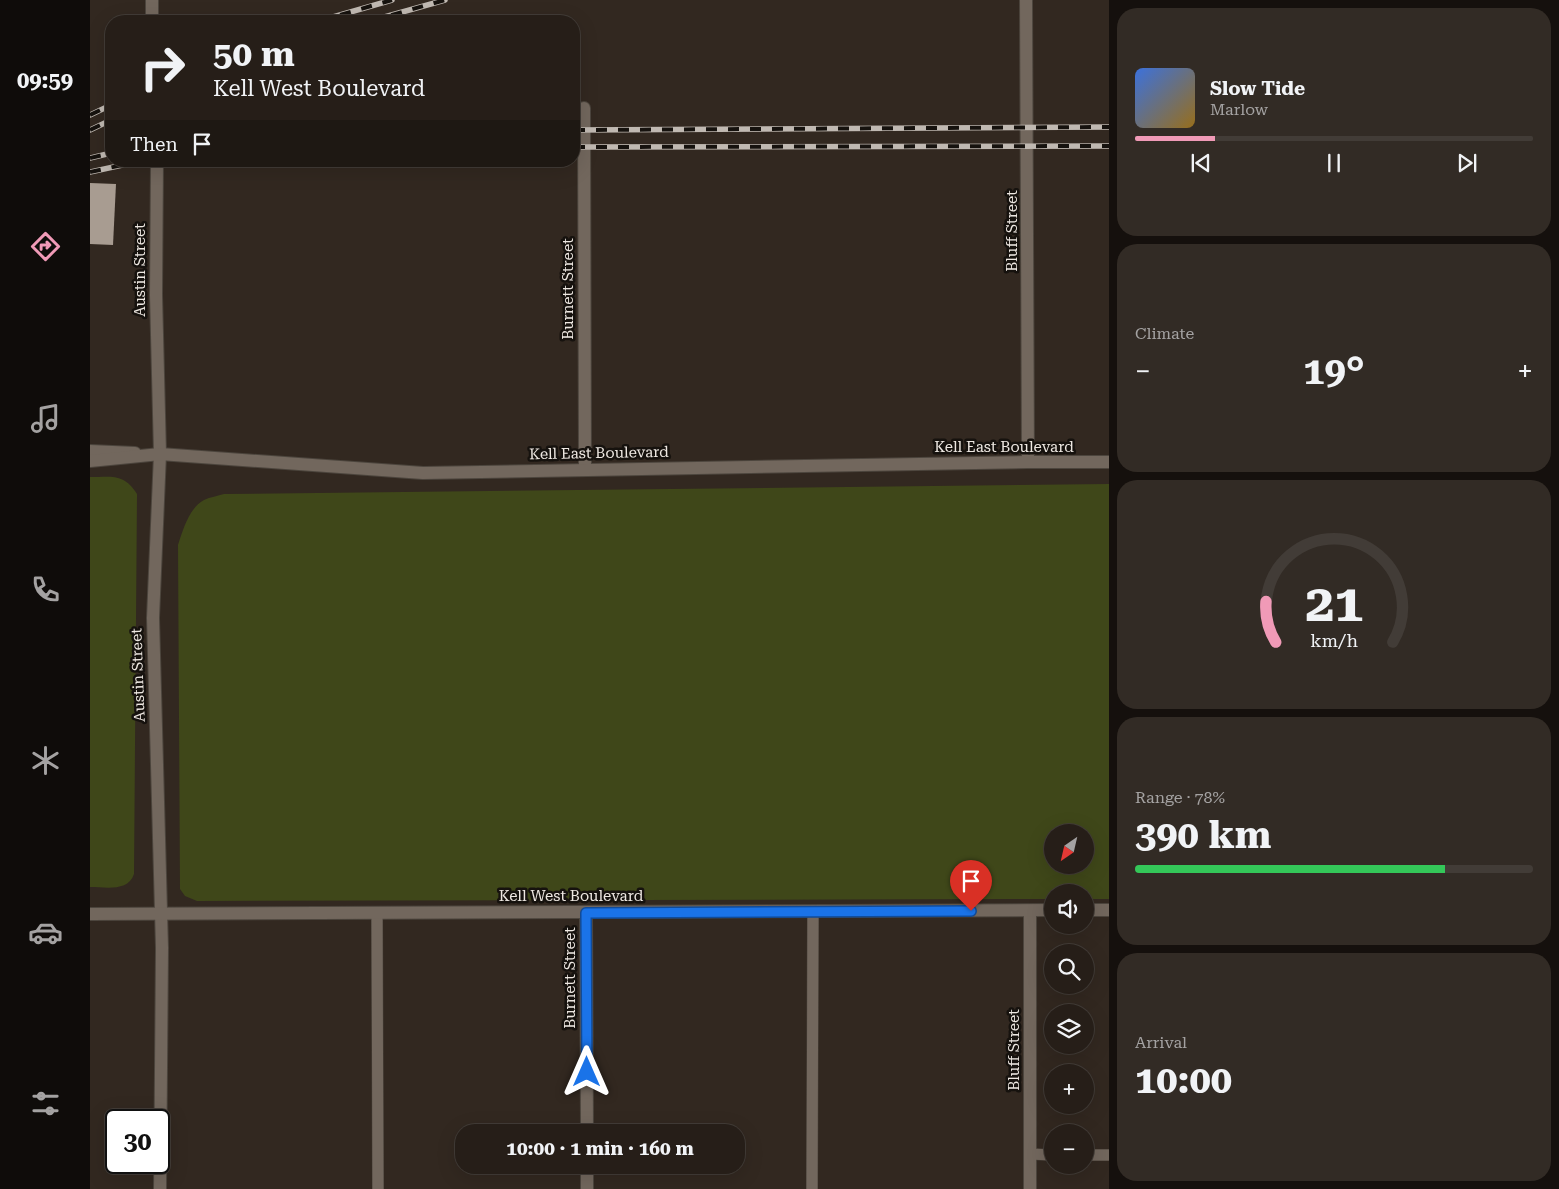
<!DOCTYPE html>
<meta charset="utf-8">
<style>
:root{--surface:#261e18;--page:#322b25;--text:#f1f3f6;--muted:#a4a2a2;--line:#423c37;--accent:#f09ab7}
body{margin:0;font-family:"Roboto Serif",serif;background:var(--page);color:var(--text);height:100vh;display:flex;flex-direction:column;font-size:19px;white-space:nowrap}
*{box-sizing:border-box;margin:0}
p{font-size:16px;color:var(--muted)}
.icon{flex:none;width:28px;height:28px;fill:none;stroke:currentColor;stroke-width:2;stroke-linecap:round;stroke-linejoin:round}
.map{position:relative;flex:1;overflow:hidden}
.drawer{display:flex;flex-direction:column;gap:8px;padding:8px;background:#15100d;width:450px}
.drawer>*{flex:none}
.top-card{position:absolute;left:15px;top:15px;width:475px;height:152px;border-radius:20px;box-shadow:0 5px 20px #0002,0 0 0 1px var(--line);background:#261e18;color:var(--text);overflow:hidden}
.needle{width:32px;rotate:214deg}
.tools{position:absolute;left:954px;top:824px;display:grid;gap:10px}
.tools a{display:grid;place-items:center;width:50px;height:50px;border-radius:50%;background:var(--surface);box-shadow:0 5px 20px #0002,0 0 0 1px var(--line);font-size:25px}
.speed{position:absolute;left:15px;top:1109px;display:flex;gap:10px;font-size:25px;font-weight:700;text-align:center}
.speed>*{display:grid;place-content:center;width:65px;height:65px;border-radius:50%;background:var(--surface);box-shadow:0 5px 20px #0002,0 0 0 1px var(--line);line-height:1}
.speed .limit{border:2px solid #111;border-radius:8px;background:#fff;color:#111}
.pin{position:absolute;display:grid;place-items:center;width:42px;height:42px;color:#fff;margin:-51px -21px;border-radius:50% 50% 50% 0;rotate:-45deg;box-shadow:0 0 5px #0007}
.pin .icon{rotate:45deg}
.me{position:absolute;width:55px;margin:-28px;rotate:0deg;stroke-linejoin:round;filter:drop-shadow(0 0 4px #0008)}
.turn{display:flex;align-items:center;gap:18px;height:105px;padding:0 25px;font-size:22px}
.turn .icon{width:65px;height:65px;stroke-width:2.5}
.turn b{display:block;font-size:35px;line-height:42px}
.then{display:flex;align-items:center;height:48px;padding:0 25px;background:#0003;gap:10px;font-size:19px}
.big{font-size:38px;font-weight:700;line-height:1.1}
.drawer .card{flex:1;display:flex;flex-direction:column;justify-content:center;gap:8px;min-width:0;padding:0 18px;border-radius:20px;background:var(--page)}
.drawer .dial{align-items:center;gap:0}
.dial svg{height:130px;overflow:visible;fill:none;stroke:var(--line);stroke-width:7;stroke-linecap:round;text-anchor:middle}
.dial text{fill:var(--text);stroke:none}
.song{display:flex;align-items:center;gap:15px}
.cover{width:60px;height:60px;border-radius:8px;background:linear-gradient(135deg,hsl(220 70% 55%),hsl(40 70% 35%))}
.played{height:5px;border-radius:2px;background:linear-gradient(90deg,var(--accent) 20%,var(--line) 20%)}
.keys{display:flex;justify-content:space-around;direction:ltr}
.heat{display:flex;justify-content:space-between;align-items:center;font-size:28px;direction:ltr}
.charge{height:8px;border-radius:4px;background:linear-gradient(90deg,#34c759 78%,var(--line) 0)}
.trip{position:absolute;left:365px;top:1124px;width:290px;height:50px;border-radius:20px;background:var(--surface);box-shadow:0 5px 20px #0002,0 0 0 1px var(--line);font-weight:700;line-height:50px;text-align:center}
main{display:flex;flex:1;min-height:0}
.dock{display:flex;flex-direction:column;width:90px;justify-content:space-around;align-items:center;background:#0f0c0a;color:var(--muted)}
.dock .icon{width:35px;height:35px}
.dock .selected{color:var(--accent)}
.dock b{font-size:22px;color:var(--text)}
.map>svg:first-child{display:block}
</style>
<main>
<nav class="dock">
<b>09:59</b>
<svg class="icon selected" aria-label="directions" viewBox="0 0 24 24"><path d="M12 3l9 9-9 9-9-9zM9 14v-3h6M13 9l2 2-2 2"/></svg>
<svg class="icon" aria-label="music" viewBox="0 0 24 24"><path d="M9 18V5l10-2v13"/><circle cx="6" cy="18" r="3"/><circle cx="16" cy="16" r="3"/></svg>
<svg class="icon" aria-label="phone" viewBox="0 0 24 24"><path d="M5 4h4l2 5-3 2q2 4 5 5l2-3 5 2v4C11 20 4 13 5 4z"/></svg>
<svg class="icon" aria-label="climate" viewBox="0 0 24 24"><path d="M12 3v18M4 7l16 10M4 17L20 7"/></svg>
<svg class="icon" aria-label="car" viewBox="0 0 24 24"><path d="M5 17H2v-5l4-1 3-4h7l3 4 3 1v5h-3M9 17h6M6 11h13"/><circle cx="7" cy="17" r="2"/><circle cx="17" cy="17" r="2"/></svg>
<svg class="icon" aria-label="filters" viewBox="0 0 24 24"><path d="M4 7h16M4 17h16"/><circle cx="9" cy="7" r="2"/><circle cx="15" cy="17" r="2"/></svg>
</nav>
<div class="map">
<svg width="1019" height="1189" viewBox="0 0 1019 1189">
<rect width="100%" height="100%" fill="#322820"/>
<path fill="#3f4719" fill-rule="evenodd" d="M0,477c22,0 34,-4 47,17l-3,380c-6,18 -28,13 -44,13z
M1019,484v415h-24v-7h-33v7l-855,2 -12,-5 -5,-7 -2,-344c5,-15 11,-37 26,-45 6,-3 14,-4 20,-6zM962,832h33v33h-33z"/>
<path fill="#a89c91" d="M0,183l26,1 -3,61 -23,-1z"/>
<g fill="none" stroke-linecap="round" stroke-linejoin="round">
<g stroke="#4c453d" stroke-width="12">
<path id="lane" d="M287,913l1,276
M940,1154l22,1
M995,1155h24
M722,1189l1,-278"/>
</g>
<g stroke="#4c453d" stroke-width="14">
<path id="street" d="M62,0v21
M936,0l2,462
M494,108l1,362
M67,161l-1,134 4,159 -7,164 9,330 -2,241
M0,451l45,2
M496,913l1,219
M497,1165v24
M940,1189v-278"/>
</g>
<g stroke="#4c453d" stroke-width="14">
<path id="secondary" d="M0,461l70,-7 263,19 605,-11h81
M995,910h24
M0,914l962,-4"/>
</g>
<use href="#lane" stroke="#72675d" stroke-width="11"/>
<use href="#street" stroke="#72675d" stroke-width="12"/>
<use href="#secondary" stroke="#72675d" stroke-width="12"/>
<g stroke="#c0b9b2" stroke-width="5.5">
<path id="rail" d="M229,21l73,-21
M280,21l75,-21
M0,115l21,-10
M0,130l21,-10
M484,130l535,-3
M484,147l535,-1
M0,158l21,-5
M0,172l51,-11"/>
</g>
<use href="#rail" stroke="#16120e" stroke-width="4" stroke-dasharray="11" stroke-linecap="butt"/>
</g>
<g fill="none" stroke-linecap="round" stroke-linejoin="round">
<g stroke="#114b97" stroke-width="12">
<path id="route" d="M497,1072l-1,-159 385,-2"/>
</g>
<use href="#route" stroke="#1a73e8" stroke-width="9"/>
</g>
<g text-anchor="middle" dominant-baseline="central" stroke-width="5" stroke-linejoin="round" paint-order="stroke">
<g font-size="15" fill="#eee8e2" stroke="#16120e">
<text transform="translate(922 231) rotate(-90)">Bluff Street</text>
<text transform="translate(50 270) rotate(-90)">Austin Street</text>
<text transform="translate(478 289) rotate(-90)">Burnett Street</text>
<text x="914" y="447">Kell East Boulevard</text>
<text transform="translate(509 453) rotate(-1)">Kell East Boulevard</text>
<text transform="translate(48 675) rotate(-92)">Austin Street</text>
<text x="481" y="896">Kell West Boulevard</text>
<text transform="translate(480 978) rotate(-90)">Burnett Street</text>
<text transform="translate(924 1050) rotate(-90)">Bluff Street</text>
</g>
</g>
</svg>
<div class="tools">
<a><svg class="needle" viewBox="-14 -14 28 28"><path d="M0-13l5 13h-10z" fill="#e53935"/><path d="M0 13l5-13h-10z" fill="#a4a2a2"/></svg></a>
<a><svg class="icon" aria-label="sound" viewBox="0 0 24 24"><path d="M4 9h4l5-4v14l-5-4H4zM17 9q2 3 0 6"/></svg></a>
<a><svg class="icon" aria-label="search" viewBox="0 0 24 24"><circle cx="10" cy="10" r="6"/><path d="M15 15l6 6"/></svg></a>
<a><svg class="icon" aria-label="layers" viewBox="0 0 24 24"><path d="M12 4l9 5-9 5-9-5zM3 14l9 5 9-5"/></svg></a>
<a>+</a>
<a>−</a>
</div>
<div class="speed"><div class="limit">30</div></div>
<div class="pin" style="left:881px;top:911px;background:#d93025"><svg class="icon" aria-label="arrive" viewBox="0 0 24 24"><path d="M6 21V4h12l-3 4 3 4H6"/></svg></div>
<svg class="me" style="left:497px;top:1072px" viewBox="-20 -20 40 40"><path d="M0-17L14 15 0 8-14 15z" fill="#1a73e8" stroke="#fff" stroke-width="4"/></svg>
<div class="trip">10:00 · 1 min · 160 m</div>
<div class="top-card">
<div class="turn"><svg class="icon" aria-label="right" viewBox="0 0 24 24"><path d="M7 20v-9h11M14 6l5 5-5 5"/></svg><div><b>50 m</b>Kell West Boulevard</div></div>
<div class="then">Then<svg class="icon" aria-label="arrive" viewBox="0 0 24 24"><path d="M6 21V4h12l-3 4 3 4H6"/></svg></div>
</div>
</div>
<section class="drawer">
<div class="card">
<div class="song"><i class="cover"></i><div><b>Slow Tide</b><p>Marlow</p></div></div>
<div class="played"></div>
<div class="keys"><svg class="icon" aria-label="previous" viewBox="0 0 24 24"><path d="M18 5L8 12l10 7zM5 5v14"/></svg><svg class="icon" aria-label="pause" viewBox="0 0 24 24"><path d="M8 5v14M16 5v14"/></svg><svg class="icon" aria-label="next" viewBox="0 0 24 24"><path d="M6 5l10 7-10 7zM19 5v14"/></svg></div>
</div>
<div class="card"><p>Climate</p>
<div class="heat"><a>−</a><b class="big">19°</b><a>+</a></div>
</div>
<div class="card dial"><svg viewBox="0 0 100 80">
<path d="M14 69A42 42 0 1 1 86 69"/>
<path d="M14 69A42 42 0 0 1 8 44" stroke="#f09ab7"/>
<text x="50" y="56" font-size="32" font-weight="700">21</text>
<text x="50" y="72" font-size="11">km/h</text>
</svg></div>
<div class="card"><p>Range · 78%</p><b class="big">390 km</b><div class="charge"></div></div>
<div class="card"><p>Arrival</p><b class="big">10:00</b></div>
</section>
</main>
